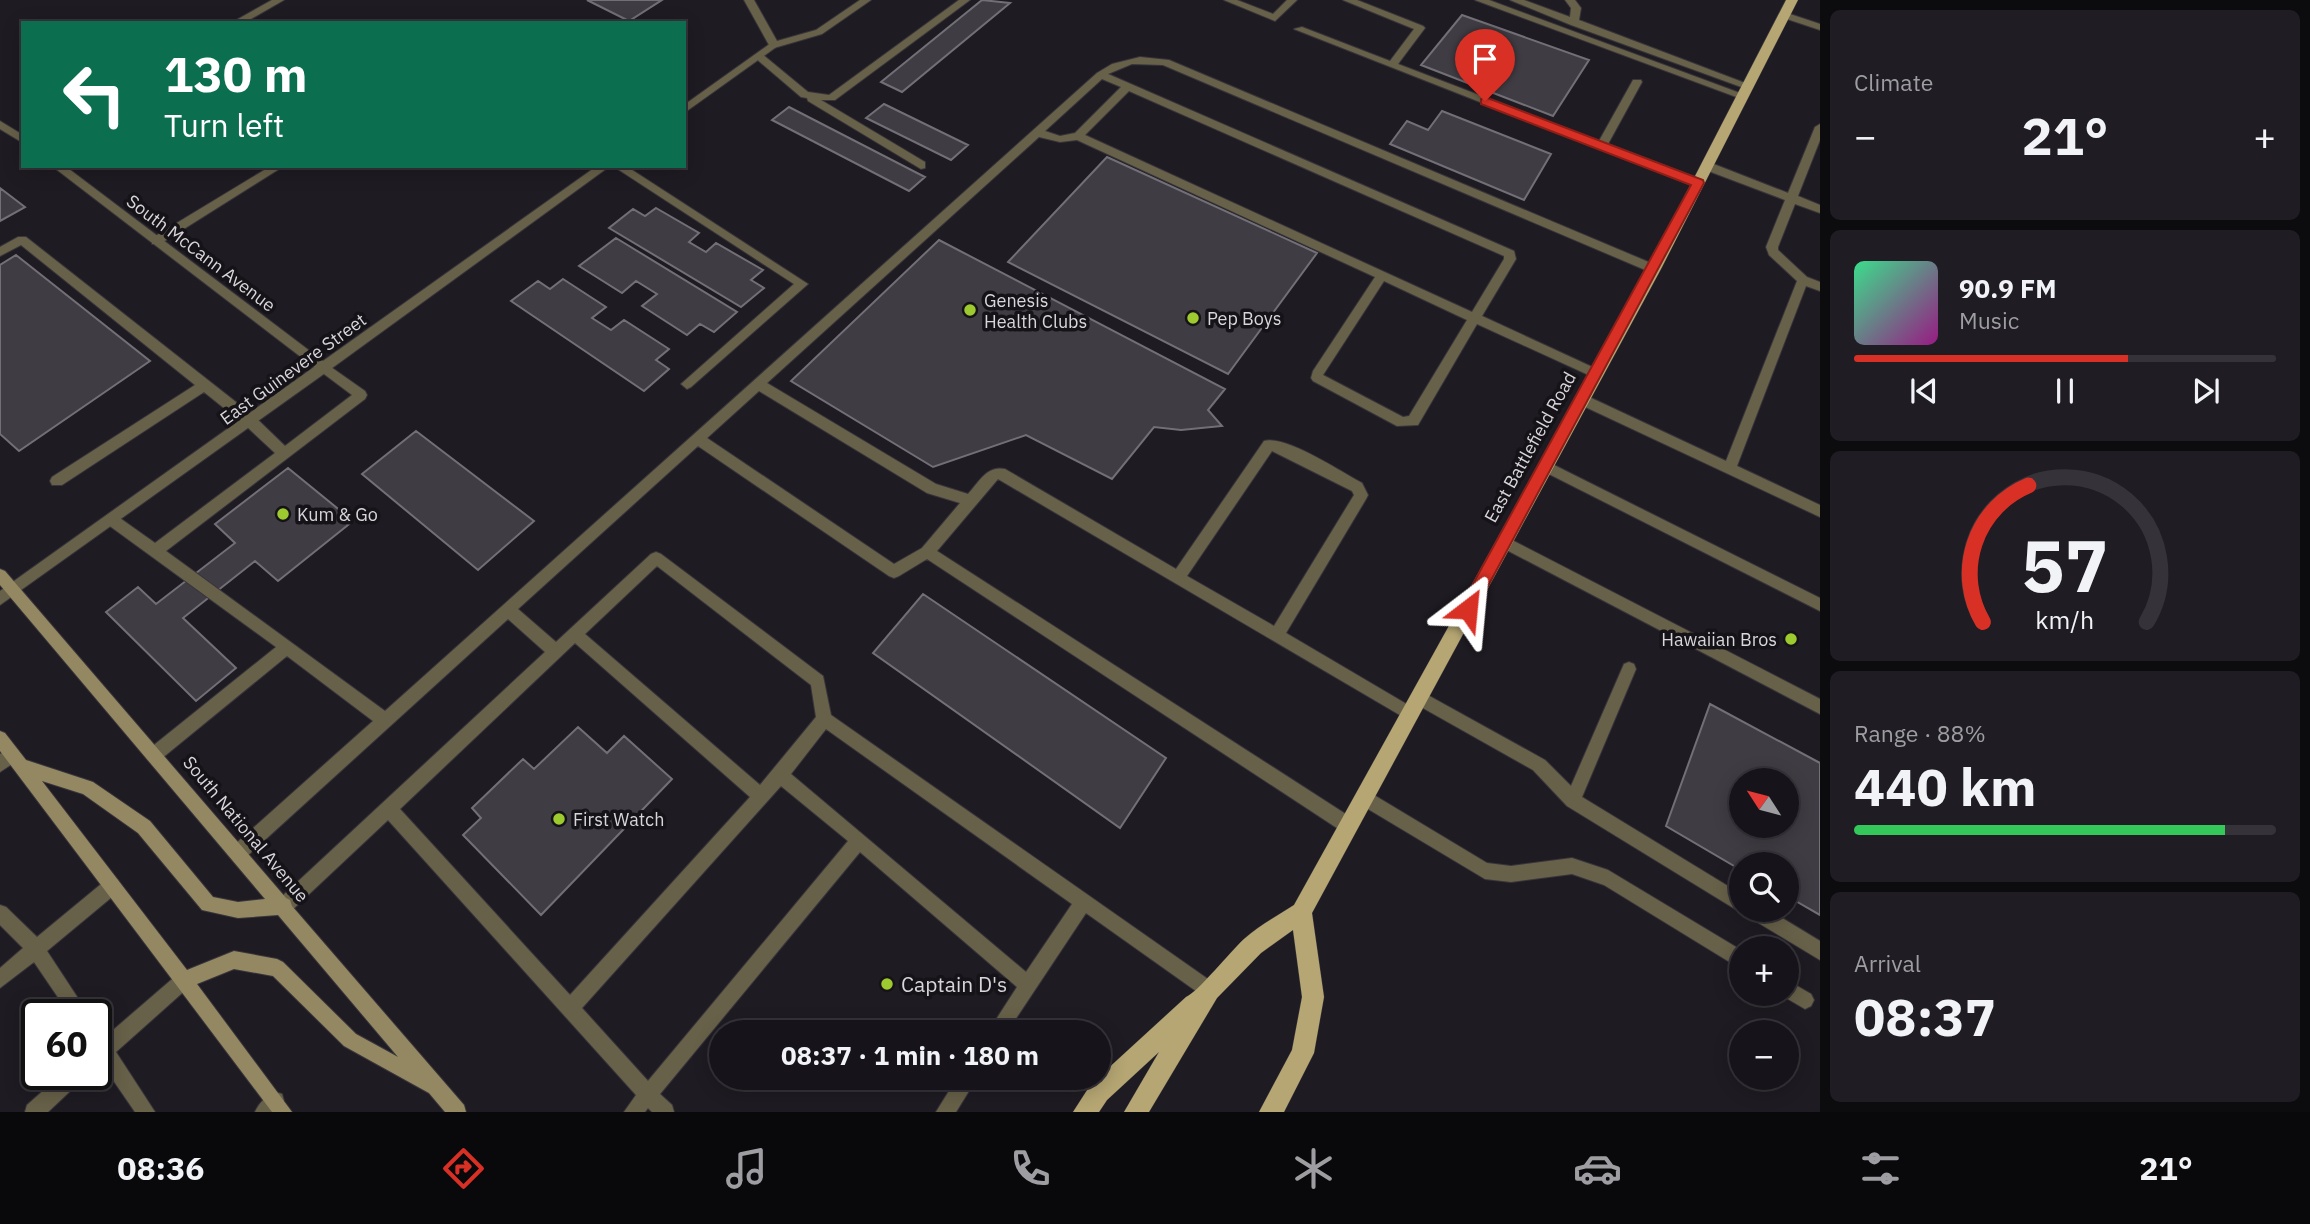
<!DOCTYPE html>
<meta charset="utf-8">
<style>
:root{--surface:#16141a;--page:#1f1d23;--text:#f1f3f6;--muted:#9e9ea2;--line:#353339;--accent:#d93025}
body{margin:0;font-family:"IBM Plex Sans",sans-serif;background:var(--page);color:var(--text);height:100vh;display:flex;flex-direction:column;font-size:26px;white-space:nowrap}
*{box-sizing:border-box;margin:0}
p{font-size:23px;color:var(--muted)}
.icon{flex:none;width:38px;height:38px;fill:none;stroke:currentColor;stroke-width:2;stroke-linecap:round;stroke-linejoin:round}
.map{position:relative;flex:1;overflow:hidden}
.panel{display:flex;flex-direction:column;gap:10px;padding:10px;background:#0c0b0e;width:490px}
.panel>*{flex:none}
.top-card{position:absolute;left:21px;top:21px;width:665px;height:147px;border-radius:0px;box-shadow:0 4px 18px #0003,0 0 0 2px var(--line);background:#0b6e4f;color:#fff;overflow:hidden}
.needle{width:46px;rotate:306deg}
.tools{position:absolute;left:1729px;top:768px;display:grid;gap:14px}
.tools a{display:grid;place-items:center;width:70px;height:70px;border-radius:50%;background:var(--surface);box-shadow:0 4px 18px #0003,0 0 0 2px var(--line);font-size:35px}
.speed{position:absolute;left:21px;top:999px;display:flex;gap:14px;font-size:35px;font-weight:700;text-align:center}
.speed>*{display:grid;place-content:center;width:91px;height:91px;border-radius:50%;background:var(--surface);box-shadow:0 4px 18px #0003,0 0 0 2px var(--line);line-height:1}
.speed .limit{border:4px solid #111;border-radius:10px;background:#fff;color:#111}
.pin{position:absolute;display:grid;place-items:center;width:60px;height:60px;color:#fff;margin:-72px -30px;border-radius:50% 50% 50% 0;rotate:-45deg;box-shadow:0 0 7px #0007}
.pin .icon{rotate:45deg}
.me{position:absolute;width:77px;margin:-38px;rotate:29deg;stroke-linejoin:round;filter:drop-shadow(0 0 5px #0008)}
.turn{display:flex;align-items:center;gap:24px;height:147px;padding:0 28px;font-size:32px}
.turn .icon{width:91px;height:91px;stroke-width:2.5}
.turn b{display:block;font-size:49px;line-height:60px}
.big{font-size:52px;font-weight:700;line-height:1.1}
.panel .tile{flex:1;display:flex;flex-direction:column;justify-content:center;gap:10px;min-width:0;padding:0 24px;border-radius:10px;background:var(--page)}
.panel .dial{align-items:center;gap:0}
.dial svg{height:182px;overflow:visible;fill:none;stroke:var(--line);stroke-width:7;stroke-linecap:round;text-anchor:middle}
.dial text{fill:var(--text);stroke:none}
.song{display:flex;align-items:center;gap:21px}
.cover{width:84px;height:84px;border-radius:10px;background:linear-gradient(135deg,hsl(150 70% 55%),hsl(310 70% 35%))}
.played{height:7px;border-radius:4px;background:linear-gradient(90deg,var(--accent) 65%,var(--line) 65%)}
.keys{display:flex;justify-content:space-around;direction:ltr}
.heat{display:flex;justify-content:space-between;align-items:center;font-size:38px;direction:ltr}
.charge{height:10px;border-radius:5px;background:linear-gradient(90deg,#34c759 88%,var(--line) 0)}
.trip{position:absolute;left:709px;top:1020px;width:402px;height:70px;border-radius:35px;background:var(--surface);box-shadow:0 4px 18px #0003,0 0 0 2px var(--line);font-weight:700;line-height:70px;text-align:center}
.menu{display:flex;height:112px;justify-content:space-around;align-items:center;background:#09080a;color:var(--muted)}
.menu .icon{width:49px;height:49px}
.menu .current{color:var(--accent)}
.menu b{font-size:32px;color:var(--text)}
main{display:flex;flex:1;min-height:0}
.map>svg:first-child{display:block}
</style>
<main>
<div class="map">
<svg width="1820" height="1112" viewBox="0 0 1820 1112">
<rect width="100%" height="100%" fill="#1e1b22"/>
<path fill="#3f3c43" stroke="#736f77" stroke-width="2" fill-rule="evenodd" d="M587,0h75l-33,21z
M982,0l28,3 -108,89 -21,-10z
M1462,15l127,45 -36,56 -132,-51z
M884,104l84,41 -17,15 -85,-42z
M789,107l136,70 -16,14 -137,-71z
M1442,111l109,43 -27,46 -134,-56 17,-23 21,9z
M1107,157l210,96 -89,121 -220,-112z
M0,188l25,19 -25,14z
M656,208l43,25 -10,9 17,10 10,-9 47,27 -12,10 13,8 -23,19 -132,-79 24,-19 12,7z
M616,238l121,74 -23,20 -14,-8 -13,11 -45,-29 15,-12 -21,-13 -14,12 -43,-27z
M939,240l286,149 -17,21 14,16 -41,4 -27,-3 -42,52 -86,-44 -93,32 -142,-86z
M16,255l134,106 -131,90 -19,-17v-169z
M563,279l43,28 -14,11 19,12 13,-10 45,29 -13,11 13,9 -25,22 -133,-90 27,-20 12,8z
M416,431l118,90 -56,49 -116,-96z
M288,468l65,53 -75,60 -23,-20 -72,57 53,50 -40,33 -90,-89 32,-25 18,17 79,-61 -20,-19z
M923,594l243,164 -46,70 -247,-175z
M1710,704l110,59v152l-33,-19v-32h-46v6l-75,-44zM1741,780h46v46h-46z
M578,727l29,26 17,-17 48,43 -131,136 -78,-80 18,-17 -9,-10 51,-49 11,10z"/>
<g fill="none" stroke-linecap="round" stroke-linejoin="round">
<g stroke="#38353c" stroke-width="2">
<path id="lane" d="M744,0h10l23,41 39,-11 44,-30h11l-49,34 -48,14 -5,-3z
M959,0h11l-135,100h-14l104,62v6l-4,1 -113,-68 -1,-3 -6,-1 -48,-41 9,-2 46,38 21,3z
M1224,0h13l36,14 14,-14h10l-22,21z
M1343,0h14l66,26 2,2 -27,36 201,77 34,-61h8l1,2 -34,62 94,36 1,3 -5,4 -4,-1 -400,-157 8,-2 88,34 24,-32z
M1475,0h14l259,96 -1,2h-8z
M1510,0h14l46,17 1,-9 -6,-8h10l6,8 -2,12 174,66 -5,3 -4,-1 -173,-63z
M1784,12l36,12v6l-39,-13 -2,-2z
M1140,57l29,3 489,206v6h-8l-487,-207 -31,-1 -24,10 406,177 2,8 -34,57 119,55 2,3 -2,3h-8l-116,-53 -59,101 -21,1 -84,-45 -2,-3 2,-7 62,-94 -298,-137 -17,2 -21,-5 -272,246 169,101 32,10c11,-12 19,-29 37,-25l171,100 88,-128c22,-6 77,31 98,42l6,12 -2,4 -80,134 129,76 3,5 -3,5 -5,2 -412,-242 -61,72 418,269 2,6 -2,6 -6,2 -6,-2 -416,-273 -28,17 -5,2 -5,-2 -191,-130 -180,163 38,33 95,-88 5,-2 5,2 162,122 8,39 384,269 3,6 -3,6 -6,3 -6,-3 -117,-83 -79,119h-19l29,-45 -157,-135 -200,242 12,11 2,7h-22l-4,-4 -3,4h-21l12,-17 -248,-275 -98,92 -6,2 -6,-2 -2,-6 2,-6 267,-248 -37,-33 -263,239 -6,2 -6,-2 -2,-6 2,-6 140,-125 -86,-65 -126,103 -6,3 -6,-3 -2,-5 2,-5 127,-102 -169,-123 -2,-4 2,-4h10l38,27 120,-90 -30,-28 -41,-33 -142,93h-10l-2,-4 2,-4 143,-92 -174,-140 -21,11v-9l18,-10h8l229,180 30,29 67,-51 -32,-24 -2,-3 2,-3h8l37,26 2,4 -2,4 -199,152 219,160 712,-638 15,-9zM1102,79l19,8 -46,46 -15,3 -15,-5zM1129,91l375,165v3l-32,53 -387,-177zM1384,281l83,39 -58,96 -6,1 -80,-42zM759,391l168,102 33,10 -38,45 -28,16 -187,-126zM1272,451l80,40 2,4 -80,131 -87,-50zM657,566l154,119 5,32 -56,68 -175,-151zM575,643l175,154 -180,198 -170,-186zM826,729l246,175 -46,68 -235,-198zM781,786l67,55 -200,240 -66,-73z
M1820,124v16l-22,56 22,9v8l-25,-9 -17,43v3l29,27 13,5v9l-14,-5 -69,180 83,39v12l-241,-113 -2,-4 2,-4h8l139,65 71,-180 -28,-26 -3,-8 19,-47 -82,-31 -1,-3 1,-3h8l77,30 27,-66z
M271,166h13l-124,78h-8v-6z
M613,166h13l182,118 -117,103 -4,2 -6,-5 113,-100z
M1546,461l274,137v13l-279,-141 -2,-4z
M1504,536l316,163v15l-321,-168 -2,-4 2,-4z
M1629,662l5,2 2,5 -54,128 159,97v16h3l-3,1 -6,-2 -168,-103 -34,-36 -119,-67 -3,-5 3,-5 5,-2 5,2 121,67 26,26 53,-122z
M12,747l6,3 2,5 -2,5 -18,12v-18z
M1364,789l123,74 24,3 61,-8 36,12 133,80v19l-137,-84 -32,-11 -61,8 -26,-3 -127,-76 -2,-6 2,-6z
M112,878l6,2 2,6 -2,6 -71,59 42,64h-19l-36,-53 -34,26v-20l23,-20 -23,-23v-20l6,2 31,30 69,-57z
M1745,910h24l51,31v19l-73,-44z
M184,971l6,3 3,6 -3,6 -74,66 39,60h-20l-33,-48 -6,2v-36l9,7 73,-63z
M1787,980l24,14 3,6 -3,6 -6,3 -24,-14 6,-1z
M62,1074h23l-3,6 -34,32h-23l2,-7z
M957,1078h20l-21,34h-20z
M275,1092l7,2 2,7 -7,11h-22c4,-9 11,-16 20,-20z"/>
</g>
<g stroke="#38353c" stroke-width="2">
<path id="street" d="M272,0h12l-40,23h-13z
M771,43l8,2 -95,68v-8z
M0,121l23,14v8l-23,-14z
M52,166h13l258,195 274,-195h13l-282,205 -328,234v-14l314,-224z"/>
</g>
<g stroke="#38353c" stroke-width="2">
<path id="secondary" d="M0,569l5,2 281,327 4,2 2,6 172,199 2,7h-21l-16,-19 -85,-47 -71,-70 -39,-7 -37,15 95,128h-20l-272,-361v-20l5,2 21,27 67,22 57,39 63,76 25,5 27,-3 -265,-314zM42,781l41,13 55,39 64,77 36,8 40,-3 120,142 -42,-23 -73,-72 -6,-3 -43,-8 -47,19z"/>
</g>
<g stroke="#38353c" stroke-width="1">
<path id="primary" d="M1786,0h12l-137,269 -349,644 12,84 -10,56 -30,59h-25l33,-62 10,-53 -9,-67 -32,23 -44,45 -68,114h-25l35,-60 -52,48 -8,12h-26l18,-28 95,-87c11,-4 45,-46 58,-58 14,-13 33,-23 50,-34l353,-636z"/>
</g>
<use href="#lane" fill="#686149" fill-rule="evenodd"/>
<use href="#street" fill="#686149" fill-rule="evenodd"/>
<use href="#secondary" fill="#938861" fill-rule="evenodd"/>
<use href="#primary" fill="#b5a673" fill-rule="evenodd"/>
</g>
<path fill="#d93025" stroke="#8d1f18" stroke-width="2" d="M1485,97l218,83 1,3 -231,431 -5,3 -6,-3 -3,-5 3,-5 229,-419 -210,-81v-5z"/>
<g fill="#9dca2f" stroke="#151218" stroke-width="2.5">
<circle cx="970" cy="310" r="7"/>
<circle cx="1193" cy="318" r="7"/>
<circle cx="283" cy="514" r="7"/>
<circle cx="1791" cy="639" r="7"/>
<circle cx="559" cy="819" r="7"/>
<circle cx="887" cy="984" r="7"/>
</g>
<g text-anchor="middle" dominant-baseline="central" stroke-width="7" stroke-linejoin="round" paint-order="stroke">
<g font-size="18" fill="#d8d6da" stroke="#151218">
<text transform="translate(201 253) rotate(37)">South McCann Avenue</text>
<text transform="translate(293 369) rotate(-36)">East Guinevere Street</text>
<text transform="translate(1530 447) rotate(-61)">East Battlefield Road</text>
<text transform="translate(246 829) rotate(50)">South National Avenue</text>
</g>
<g font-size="18" fill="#d8d6da" stroke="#151218" text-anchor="start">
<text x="984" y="300">Genesis<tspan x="984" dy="21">Health Clubs</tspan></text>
<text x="1207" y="318">Pep Boys</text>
<text x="297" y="514">Kum &amp; Go</text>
<text x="1777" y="639" text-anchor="end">Hawaiian Bros</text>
<text x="573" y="819">First Watch</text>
</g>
<g font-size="21" fill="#d8d6da" stroke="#151218" text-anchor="start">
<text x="901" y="984">Captain D's</text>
</g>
</g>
</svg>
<div class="tools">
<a><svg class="needle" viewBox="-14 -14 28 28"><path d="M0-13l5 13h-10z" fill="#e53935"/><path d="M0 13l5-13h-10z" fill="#9e9ea2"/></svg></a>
<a><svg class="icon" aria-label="search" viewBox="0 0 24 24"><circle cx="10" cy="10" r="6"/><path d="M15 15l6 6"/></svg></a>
<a>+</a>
<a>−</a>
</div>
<div class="speed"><div class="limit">60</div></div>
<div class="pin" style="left:1485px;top:101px;background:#d93025"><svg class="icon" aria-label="arrive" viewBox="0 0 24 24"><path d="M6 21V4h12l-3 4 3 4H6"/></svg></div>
<svg class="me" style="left:1468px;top:609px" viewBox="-20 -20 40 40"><path d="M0-17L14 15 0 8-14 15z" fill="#d93025" stroke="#fff" stroke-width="4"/></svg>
<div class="trip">08:37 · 1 min · 180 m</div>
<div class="top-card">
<div class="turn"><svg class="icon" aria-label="left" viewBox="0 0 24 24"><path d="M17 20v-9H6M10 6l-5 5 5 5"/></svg><div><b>130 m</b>Turn left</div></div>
</div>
</div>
<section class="panel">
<div class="tile"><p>Climate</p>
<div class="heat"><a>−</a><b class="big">21°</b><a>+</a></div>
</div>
<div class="tile">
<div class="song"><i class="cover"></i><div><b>90.9 FM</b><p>Music</p></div></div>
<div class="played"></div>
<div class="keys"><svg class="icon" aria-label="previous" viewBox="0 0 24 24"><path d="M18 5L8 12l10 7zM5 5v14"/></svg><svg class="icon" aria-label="pause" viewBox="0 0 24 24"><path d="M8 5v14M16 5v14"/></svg><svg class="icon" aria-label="next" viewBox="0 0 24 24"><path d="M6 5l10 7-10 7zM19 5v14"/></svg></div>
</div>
<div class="tile dial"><svg viewBox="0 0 100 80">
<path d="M14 69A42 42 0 1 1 86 69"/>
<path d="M14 69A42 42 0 0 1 34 9" stroke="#d93025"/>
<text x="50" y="56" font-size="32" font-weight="700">57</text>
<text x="50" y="72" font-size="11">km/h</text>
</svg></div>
<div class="tile"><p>Range · 88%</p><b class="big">440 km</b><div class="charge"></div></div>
<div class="tile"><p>Arrival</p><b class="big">08:37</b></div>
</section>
</main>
<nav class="menu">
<b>08:36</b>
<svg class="icon current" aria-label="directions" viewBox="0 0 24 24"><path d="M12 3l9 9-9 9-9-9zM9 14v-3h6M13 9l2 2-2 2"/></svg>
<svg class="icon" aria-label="music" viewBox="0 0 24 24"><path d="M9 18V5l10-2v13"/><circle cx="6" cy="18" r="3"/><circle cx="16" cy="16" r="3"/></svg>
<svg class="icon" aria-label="phone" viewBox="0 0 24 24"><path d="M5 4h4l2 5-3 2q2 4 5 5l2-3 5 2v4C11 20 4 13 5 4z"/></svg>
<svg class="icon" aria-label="climate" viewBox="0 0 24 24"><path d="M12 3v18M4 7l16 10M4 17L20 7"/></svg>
<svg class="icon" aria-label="car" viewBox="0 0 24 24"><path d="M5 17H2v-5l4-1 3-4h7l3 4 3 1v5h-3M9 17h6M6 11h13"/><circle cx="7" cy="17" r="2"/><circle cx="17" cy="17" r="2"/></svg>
<svg class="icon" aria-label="filters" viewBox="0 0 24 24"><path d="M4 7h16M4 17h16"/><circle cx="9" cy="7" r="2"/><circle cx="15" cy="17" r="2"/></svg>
<b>21°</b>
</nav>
